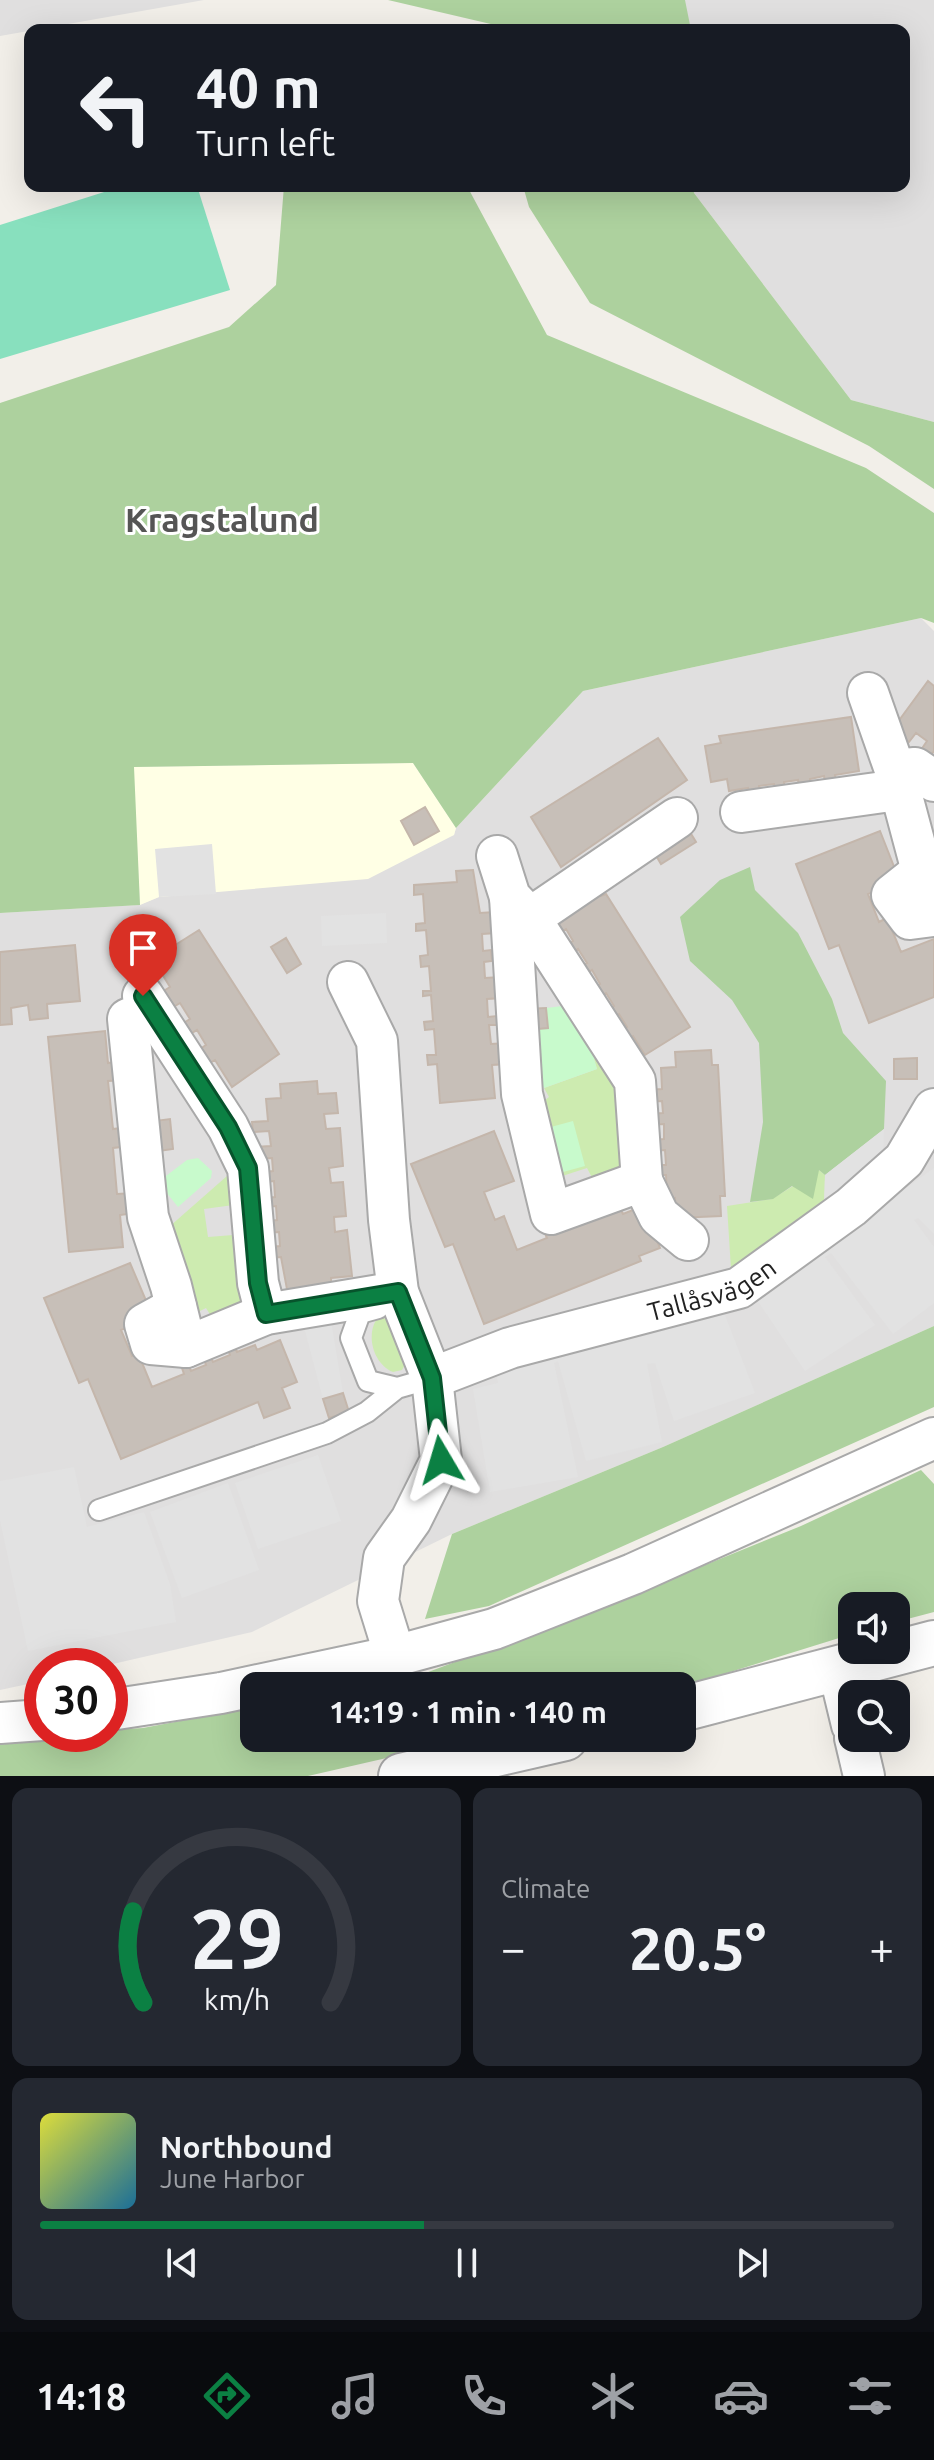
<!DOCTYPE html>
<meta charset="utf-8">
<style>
:root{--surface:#171b24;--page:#242831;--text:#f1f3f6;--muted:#9ea1a6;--line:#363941;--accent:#0b8043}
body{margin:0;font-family:Ubuntu,sans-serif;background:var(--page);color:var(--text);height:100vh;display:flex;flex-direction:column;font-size:30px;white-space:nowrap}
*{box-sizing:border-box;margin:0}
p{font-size:26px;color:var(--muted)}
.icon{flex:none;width:44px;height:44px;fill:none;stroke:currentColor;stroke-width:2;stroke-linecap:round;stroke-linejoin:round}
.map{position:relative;height:1776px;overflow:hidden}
.side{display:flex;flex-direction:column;gap:12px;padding:12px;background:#0d0f14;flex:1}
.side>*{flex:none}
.hud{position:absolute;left:24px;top:24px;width:886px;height:168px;border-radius:16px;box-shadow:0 8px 32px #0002;background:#171b24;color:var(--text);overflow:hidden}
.controls{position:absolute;left:838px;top:1592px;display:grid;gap:16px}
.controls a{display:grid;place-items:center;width:72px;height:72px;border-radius:16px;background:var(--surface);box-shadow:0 8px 32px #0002;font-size:40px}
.speed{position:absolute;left:24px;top:1648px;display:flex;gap:16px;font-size:40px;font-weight:700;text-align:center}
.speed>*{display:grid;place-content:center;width:104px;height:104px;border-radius:50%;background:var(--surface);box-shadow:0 8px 32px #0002;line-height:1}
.speed .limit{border:12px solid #d22;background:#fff;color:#111}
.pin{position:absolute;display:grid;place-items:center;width:68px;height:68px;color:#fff;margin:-82px -34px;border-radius:50% 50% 50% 0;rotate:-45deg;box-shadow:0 0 8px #0007}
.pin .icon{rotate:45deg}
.me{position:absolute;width:88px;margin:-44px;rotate:353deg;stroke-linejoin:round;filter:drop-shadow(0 0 6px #0008)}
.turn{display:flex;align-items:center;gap:28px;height:168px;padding:0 40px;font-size:36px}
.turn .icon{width:104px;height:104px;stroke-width:2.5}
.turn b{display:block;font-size:56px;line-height:68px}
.big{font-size:60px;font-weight:700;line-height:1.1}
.side .card{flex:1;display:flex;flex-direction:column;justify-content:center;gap:12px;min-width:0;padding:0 28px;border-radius:16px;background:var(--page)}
.side .dial{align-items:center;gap:0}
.dial svg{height:208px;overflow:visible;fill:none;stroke:var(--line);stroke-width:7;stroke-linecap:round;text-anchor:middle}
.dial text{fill:var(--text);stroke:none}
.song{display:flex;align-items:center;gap:24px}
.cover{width:96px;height:96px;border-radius:12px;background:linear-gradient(135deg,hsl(60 70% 55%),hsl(200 70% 35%))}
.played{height:8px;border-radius:4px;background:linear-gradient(90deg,var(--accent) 45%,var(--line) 45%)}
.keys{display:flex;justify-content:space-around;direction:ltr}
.heat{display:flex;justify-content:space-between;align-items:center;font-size:44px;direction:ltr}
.side .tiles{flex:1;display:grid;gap:12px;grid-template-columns:1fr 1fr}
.card:last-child{grid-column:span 2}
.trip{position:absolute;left:240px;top:1672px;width:456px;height:80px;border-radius:16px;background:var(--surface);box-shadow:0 8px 32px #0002;font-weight:700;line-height:80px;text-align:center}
.tab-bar{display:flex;height:128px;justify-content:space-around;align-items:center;background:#090b0e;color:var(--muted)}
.tab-bar .icon{width:56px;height:56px}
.tab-bar .current{color:var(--accent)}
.tab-bar b{font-size:36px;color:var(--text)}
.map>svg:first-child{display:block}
</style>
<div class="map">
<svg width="934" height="1776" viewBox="0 0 934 1776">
<rect width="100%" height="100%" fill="#f2efe9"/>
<path fill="#e0dfdf" d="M0,0h204l-204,36z
M653,0h281v422l-83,-22 -157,-207 -1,-7h211v-156h-244z
M921,618l13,13v695l-271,121 -211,87 -200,98 -148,34h-62v15l-42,9v-777l139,-8 20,-8 295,-62 2,-7 127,-137z"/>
<path fill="#ffffe5" d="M413,763l43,65 -2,7 -86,44 -209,18 -19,8 -7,-138z"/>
<path fill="#cdebb0" d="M606,1054l21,35 7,87 -36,13 -11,-21 -37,12 -10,-76 9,-7 -5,-9 53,-19 -3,-10z
M819,1170l6,5 -1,33 -93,61 -4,-63 45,-7z
M239,1172l2,32 -37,5 4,28 38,-3 3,42 -9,36 -22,15 -12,-19 -18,9 -27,-83 66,-58z
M383,1318l8,2 16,41 -5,9 -9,2c-19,-8 -27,-35 -17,-52z"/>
<path fill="#add19e" d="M388,0h297l6,30h-175z
M284,186h183l80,149 319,133 68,45v110l-13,-5 -338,73 -127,137 -43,-65 -279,4 6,138 -140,8v-510l229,-76 47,-42z
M523,186h170l1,7 157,207 83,22v67l-65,-43 -279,-143 -61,-96z
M750,867l5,23 43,43 34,66 11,34 43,48 -2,48 -59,46 -6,-5 -6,29 -21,-13 -19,13 -23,3 13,-80 -4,-79 -27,-43 -42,-39 -10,-44 40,-37z
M934,1326v81l-445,199 -64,13 27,-85 211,-87z
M921,1470l13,14v128l-38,10v-16h-44v28l-170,53 -320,-1 61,-12 196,-74 182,-74z
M254,1707v31h220l-166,38h-308v-38l110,-4v-4l33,-2z"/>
<path fill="#c8facc" d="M571,1005l35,49 -12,5 3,10 -53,19 -7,-14 -10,-44 20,-2 -1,-20z
M573,1121l12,45 -22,6 -12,-45z
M198,1158l14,13 -1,7 -33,29 -20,-25 29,-22z"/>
<path fill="#88e0be" d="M123,186h74l33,104 -230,69v-134z"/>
<path fill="#e2e2e2" d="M212,844l4,50 -57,3 -4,-48z
M386,913l1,30 -65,3 -1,-30z
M884,1129l-1,33 -59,46 1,-33z
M934,1168v66l-16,-16 -4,2 20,27v56l-41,31 -62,-81 -6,4 50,68 -70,46 -50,-74z
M723,1310l32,83 -81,28 -19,-58 -8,1 15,78 -76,19 -28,-100 -4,2 24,114 -88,15 -17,-103 25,-6 -2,-10z
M330,1315l13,78 -20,6 -20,-76z
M318,1455l23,66 -83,28 -23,-66z
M74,1467l13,60 57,-15 26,72 6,38 -148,29 -28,-131v-39z
M228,1483l31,87 -77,28 -32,-86z"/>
<path fill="#c7bfb8" stroke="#c4b6ab" stroke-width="2" d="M928,681l6,5v65l-8,11 -9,-6 10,-15 -11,-8 -7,9 -17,-12z
M851,717l8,54 -24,4 3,18 -11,2 -3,-19 -14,3 2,18 -11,2 -3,-19 -14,2 3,19 -10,2 -3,-19 -15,2 3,19 -12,2 -2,-19 -19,3 -2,-12 -16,3 -6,-36 16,-3 -2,-7z
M658,738l29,42 -126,87 -30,-50z
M425,807l14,24 -25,14 -13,-24z
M685,824l11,18 -35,22 -11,-19z
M880,831l20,51 -32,12 11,28 8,-4 14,34 33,-13v58l-65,26 -30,-78 -10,4 -33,-85z
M473,870l7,43 14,-1 2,21 -14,1 1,17 8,-1 1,11 -8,1 1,16 15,-1 2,21 -15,1 1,18 9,-1 1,9h-9l2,19 14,-1 2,21 -15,1 3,33 -55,5 -3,-39 -9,1 -1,-10h9l-2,-26 -9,1 -1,-8 9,-1 -2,-26 -8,1v-5h8l-2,-25 -8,1 -1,-11 8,-1 -2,-25 -10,1v-7l9,-1 -2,-29 -9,1v-10l43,-3 -1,-11z
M594,884l7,12 5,-2 84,133 -45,28 -12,-19 -15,9 -5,-9 14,-9 -8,-13 -15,9 -4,-7 14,-10 -8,-13 -15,9 -6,-9 15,-9 -8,-14 -16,10 -5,-8 16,-9 -9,-14 -17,11 -5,-8 17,-11 -7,-12 -12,7 -12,-19z
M199,930l80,124 -47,33 -17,-27 -12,7 -9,-14 12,-8 -9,-15 -13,8 -7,-11 13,-8 -10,-16 -13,8 -10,-16 13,-8 -17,-28z
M286,938l15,26 -14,9 -16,-26z
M75,945l5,56 -33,3 1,14 -18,2 -2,-15 -17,3 1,16 -12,1v-73z
M546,1008l2,20 -21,2 -2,-21z
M105,1031l3,32 15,-2 1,19 -16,1 5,48 15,-2 2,19 -17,2 4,46 16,-1 2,20 -15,2 3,32 -54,5 -21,-215z
M711,1050l1,15h6l7,131h-5l1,20 -45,2 -1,-20 -8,1 -1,-24h-14l-1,-10h15l-1,-15 -15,1 -1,-11 15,-1v-15l-18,1v-11l17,-1 -1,-12 -15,1 -1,-12 16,-1 -1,-21 15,-1 -1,-15z
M917,1058v21h-23v-20z
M317,1081l1,13 18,-1 2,20 -14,1 2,15 14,-1 3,38 -14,2 2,15 12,-1 3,34 -12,1 1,15 12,-2 5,46 -21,2 1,18 -43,4 -8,-43 -19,2 -1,-11 19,-2 -1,-14 -18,1 -1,-11 17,-2 -1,-14 -18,2 -1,-10 18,-1 -1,-16 -17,2 -1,-10 17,-2 -1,-13 -17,1 -1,-12 17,-1 -2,-15 -16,1 -1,-10 16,-1 -2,-22 15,-1 -1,-14z
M170,1119l3,30 -22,3 -4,-30z
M494,1131l20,50 -30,11 11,28 9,-4 13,34 30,-12 -4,-9 8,-3 3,9 66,-27 3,6 20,-8 17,42 -21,8 2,5 -157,63 -31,-80 -8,3 -34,-83z
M130,1263l23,54 -32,13 11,26 6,-3 14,34 32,-13 -3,-9 6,-3 4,9 15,-6 -3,-9 6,-3 4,9 17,-7 -3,-8 7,-2 3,7 18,-7 2,5 23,-10 17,42 -15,6 8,20 -26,10 -6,-16 -137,57 -33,-80 -9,4 -35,-85z
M343,1393l6,19 -20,6 -6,-19z"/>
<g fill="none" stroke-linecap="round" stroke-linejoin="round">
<g stroke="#a9a9a9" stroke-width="24">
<path id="service" d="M378,1308l-18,5 -9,25 17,43 29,7 35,-10
M99,1510l228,-77 40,-21 30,-24"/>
</g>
<g stroke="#a9a9a9" stroke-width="44">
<g id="minor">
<path d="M868,693l27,77 39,146"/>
<path d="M895,770l20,-2 19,13"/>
<path d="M741,812l157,-22"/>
<path d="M497,856l13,41 20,21 105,163 7,100"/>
<path d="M921,872l-29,23 18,24 23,-3"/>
<path d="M510,897l12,197 29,120 91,-33 17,35 29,24"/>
<path d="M530,918l147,-100"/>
<path d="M348,982l29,59 12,179 9,72 34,86 9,82 -30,60 -27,38 -6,43 17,55"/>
<path d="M143,996l85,131 20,41 10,115 8,31"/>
<path d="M128,1019l20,198 23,69 15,61 80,-33 132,-22"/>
<path d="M176,1307l-31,17 6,20 35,3"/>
<path id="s1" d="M432,1378l78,-30 229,-60 112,-81 53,-47 30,-51"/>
<path d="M839,1671l13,54"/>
<path d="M110,1710l111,-17 174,-37 99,-27 139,-55 301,-136"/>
<path d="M0,1723l42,-3"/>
<path d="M855,1738l9,38"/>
</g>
</g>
<g stroke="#a9a9a9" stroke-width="48">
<path id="tertiary" d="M682,1709l252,-66
M401,1776l164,-38"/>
</g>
<use href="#service" stroke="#fff" stroke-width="20"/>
<use href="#minor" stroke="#fff" stroke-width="40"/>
<use href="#tertiary" stroke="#fff" stroke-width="44"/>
</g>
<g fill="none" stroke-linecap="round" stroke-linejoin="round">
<g stroke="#07532c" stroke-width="20">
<path id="route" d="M143,996l85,131 20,41 10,115 8,31 132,-22 34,86 9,82"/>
</g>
<use href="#route" stroke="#0b8043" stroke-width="14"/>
</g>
<g text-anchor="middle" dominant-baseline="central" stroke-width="6" stroke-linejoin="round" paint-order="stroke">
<g font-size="26" fill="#222" stroke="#fff">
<text stroke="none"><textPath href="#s1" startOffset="294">Tallåsvägen</textPath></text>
</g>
<g font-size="34" font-weight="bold" fill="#555" stroke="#fff">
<text x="222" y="519">Kragstalund</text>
</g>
</g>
</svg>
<div class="controls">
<a><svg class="icon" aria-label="sound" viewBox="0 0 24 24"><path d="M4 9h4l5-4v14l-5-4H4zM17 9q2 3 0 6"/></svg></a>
<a><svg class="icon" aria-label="search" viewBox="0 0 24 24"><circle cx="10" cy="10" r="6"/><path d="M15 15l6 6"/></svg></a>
</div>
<div class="speed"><div class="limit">30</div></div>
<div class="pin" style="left:143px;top:996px;background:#d93025"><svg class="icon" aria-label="arrive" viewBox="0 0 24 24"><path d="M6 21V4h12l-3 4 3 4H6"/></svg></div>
<svg class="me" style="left:441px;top:1460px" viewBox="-20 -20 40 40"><path d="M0-17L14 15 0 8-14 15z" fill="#0b8043" stroke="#fff" stroke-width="4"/></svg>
<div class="trip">14:19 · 1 min · 140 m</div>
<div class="hud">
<div class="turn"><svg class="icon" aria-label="left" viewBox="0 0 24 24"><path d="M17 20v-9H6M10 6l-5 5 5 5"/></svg><div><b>40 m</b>Turn left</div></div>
</div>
</div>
<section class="side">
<div class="tiles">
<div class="card dial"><svg viewBox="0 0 100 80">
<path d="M14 69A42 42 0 1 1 86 69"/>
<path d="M14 69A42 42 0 0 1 10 34" stroke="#0b8043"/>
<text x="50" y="56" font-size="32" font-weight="700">29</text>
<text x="50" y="72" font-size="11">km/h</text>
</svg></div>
<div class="card"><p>Climate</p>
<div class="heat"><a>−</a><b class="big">20.5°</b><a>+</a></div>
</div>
<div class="card">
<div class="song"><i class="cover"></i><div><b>Northbound</b><p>June Harbor</p></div></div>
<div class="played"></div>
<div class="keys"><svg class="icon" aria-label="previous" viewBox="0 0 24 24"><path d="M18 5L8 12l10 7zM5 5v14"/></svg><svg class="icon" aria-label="pause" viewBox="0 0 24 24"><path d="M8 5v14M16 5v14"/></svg><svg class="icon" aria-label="next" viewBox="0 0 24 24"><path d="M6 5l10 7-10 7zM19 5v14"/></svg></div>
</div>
</div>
</section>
<nav class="tab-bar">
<b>14:18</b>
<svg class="icon current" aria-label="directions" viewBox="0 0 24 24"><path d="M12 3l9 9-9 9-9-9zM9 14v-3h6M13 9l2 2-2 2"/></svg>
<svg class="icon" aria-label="music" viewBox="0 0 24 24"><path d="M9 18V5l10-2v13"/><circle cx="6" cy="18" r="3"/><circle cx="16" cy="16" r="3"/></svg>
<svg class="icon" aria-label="phone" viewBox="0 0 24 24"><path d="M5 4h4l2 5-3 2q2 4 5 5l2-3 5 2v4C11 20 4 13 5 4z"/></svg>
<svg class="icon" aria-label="climate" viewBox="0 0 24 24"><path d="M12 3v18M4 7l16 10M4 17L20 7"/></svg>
<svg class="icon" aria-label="car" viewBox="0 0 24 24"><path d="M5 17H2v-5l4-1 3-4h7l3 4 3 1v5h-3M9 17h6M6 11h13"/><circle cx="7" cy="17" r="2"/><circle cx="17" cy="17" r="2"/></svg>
<svg class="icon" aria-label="filters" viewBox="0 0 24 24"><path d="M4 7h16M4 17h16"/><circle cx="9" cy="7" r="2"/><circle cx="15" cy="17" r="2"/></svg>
</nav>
